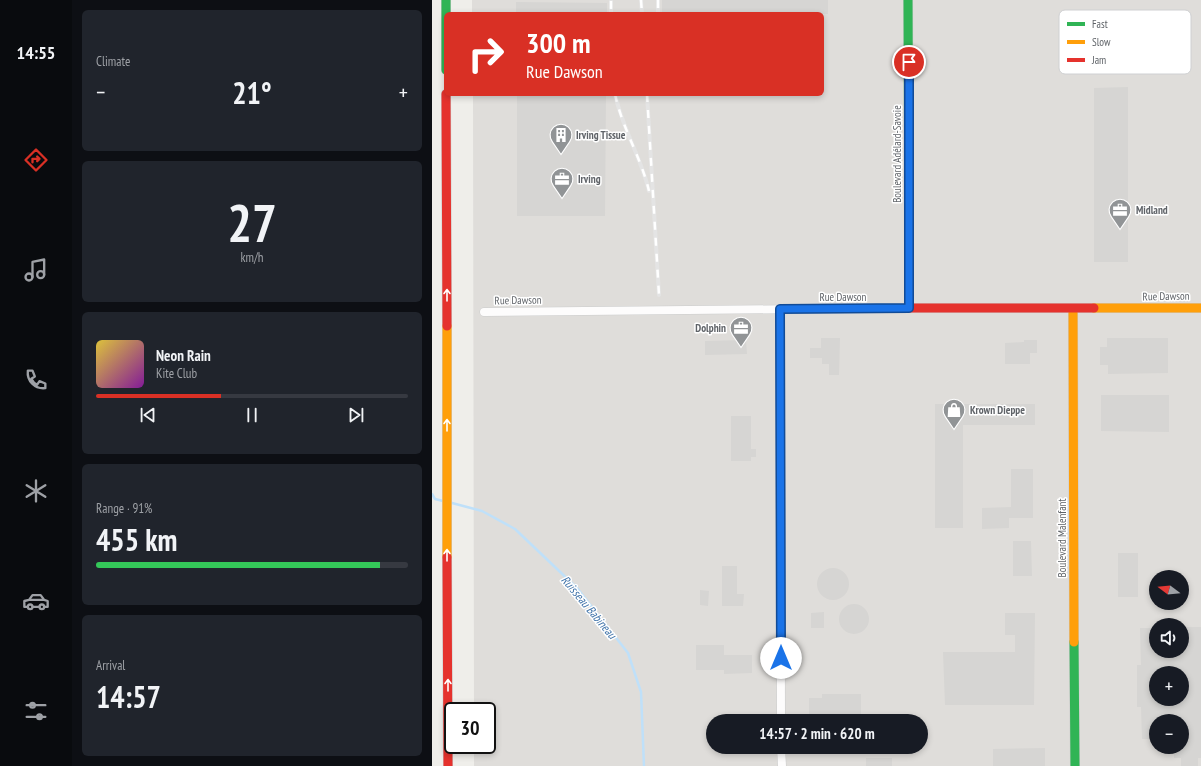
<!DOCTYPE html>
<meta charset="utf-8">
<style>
:root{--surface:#171b24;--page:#20242c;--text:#f1f3f6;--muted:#9ea1a6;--line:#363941;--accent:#d93025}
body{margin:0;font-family:"PT Sans Narrow",sans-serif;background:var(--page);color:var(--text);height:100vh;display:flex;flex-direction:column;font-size:15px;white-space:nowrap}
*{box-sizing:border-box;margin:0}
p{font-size:13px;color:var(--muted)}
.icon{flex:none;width:22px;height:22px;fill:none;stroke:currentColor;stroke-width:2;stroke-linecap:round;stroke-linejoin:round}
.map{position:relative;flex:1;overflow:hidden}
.side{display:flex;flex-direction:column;gap:10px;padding:10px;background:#0d0f14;width:360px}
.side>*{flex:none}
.guide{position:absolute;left:12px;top:12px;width:380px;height:84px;border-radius:6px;box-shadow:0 2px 6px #0003;background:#d93025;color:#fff;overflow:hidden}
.needle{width:26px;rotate:286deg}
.fabs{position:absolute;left:717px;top:570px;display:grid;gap:8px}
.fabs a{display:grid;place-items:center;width:40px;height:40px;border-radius:50%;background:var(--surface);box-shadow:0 2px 6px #0003;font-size:20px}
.speed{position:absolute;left:12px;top:702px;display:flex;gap:8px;font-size:20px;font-weight:700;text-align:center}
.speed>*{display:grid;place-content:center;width:52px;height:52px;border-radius:50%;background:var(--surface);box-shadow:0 2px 6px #0003;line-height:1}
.speed .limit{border:2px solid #111;border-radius:6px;background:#fff;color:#111}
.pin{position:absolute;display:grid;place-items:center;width:34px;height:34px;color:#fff;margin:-17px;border:2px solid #fff;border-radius:50%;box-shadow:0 1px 4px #0007}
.me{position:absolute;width:44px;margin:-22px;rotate:0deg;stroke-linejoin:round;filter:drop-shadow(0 0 3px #0008)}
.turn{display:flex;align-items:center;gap:14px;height:84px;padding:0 16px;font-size:18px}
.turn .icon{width:52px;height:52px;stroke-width:2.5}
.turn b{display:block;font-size:28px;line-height:34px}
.big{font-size:30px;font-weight:700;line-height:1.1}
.side .card{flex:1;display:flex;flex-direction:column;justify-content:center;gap:6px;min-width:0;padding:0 14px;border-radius:6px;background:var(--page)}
.side .dial{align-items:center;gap:0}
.dial b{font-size:52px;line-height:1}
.song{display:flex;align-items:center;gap:12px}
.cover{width:48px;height:48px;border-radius:6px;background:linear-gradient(135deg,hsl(50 70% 55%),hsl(290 70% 35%))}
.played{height:4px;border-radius:2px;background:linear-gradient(90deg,var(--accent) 40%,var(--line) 40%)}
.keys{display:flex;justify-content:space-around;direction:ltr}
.heat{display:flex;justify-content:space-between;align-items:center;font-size:22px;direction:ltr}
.charge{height:6px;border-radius:3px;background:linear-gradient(90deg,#34c759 91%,var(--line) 0)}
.trip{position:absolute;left:274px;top:714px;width:222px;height:40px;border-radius:20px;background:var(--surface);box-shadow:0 2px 6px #0003;font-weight:700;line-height:40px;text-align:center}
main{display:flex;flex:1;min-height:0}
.tab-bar{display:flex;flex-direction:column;width:72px;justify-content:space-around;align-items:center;background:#090b0e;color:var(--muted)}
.tab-bar .icon{width:28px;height:28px}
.tab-bar .current{color:var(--accent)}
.tab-bar b{font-size:18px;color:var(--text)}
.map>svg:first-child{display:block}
</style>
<main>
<nav class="tab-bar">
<b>14:55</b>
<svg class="icon current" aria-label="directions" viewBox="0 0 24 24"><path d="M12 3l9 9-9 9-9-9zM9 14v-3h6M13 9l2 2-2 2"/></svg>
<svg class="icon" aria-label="music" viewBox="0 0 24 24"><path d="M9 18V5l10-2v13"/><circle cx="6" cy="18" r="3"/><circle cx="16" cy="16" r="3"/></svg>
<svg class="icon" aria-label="phone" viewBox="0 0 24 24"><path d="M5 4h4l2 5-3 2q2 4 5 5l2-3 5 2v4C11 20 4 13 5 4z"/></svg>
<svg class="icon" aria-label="climate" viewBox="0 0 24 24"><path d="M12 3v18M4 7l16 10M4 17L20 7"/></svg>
<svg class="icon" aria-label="car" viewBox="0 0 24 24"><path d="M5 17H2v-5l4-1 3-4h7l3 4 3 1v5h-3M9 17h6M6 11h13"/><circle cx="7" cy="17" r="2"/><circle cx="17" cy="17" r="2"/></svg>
<svg class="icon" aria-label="filters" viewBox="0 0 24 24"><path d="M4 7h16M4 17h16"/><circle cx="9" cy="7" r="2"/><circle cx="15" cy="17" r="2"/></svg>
</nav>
<section class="side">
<div class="card"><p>Climate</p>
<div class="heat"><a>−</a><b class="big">21°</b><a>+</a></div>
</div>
<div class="card dial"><b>27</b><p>km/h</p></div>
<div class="card">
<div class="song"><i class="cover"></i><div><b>Neon Rain</b><p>Kite Club</p></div></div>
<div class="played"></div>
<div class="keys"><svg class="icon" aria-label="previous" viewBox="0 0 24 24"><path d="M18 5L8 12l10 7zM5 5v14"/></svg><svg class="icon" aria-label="pause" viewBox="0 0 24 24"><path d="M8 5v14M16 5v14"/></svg><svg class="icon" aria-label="next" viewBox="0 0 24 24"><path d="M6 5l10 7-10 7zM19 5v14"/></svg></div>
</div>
<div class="card"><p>Range · 91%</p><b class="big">455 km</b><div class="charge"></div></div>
<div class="card"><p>Arrival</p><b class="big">14:57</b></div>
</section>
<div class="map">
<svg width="769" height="766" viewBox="0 0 769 766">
<rect width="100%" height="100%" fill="#efeeea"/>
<path fill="#dfddda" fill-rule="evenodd" d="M40,0h729v766h-727v-21h13v-34h-13l-1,-617h349v-80h-350zM724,577h26v26h-26zM724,625h26v26h-26zM724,673h26v26h-26zM281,721h208v26h-208zM724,721h26v26h-26z"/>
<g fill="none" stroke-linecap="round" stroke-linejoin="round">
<path stroke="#bfe0f9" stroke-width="2.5" d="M0,494l3,5 8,2
M20,503l30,8 33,18 62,59 51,65 13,39 3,74"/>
</g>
<path fill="#d6d5d3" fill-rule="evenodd" d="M230,0h166v14h-166z
M84,2l91,1v11h-91z
M696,87v175h-34v-174z
M85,94h89l-1,122h-88z
M389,338h19l-1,37h-10v-11h-7v-6h-12v-10h11z
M675,338h61v35l-60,1v-9h-8v-18h7z
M314,340l1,14 -42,1v-14z
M592,340h13v13h-7v11h-25v-21l19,-1z
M669,395h68v37l-68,-1z
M503,404h100v21h-72v103h-28z
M299,416h20v33h5v8h-5v4h-20z
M579,469h22v49h-24v10l-27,1v-21l29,-1z
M581,541h18l1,35h-19z
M686,553h20v44h-20z
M290,566h15v28h7l-1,12h-21z
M385 584a16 16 0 1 1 32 0a16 16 0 1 1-32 0Z
M268,590l9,1 -1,15 -8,-1z
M407 619a15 15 0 1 1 30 0a15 15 0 1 1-30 0Z
M392,612v16h-13v-15z
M573,613h30l-1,92h-89l-2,-53h72v-17h-10z
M750,627h19v131h-3v8h-17v-8h-7v-11h8v-26h-26v18h-14l-1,-32h-4v-42h4l-1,-37h16v23h26zM724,673h26v26h-26z
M264,645h28v10h28v18l-28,1v-4h-28z
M390,694h39v27h-39v-2h-13v-21h13z
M613,748v18h-52v-17z
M434,758h26v8h-26z"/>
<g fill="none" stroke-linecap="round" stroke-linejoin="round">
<g stroke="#cbcccc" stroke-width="9">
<path id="street" d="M348,309l1,412
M52,312l425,-4
M349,747l1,19"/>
</g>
<g stroke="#cacacb" stroke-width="10">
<path id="fast" d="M14,0v70
M476,0l1,258
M642,642l1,124"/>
</g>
<g stroke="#cacacb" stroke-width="10">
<path id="slow" d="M662,308h107
M641,309l1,333
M15,326v231"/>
</g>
<g stroke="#cacacb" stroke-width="10">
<path id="jam" d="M14,94l1,232
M477,258v50h185
M15,557l1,209"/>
</g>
<use href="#street" stroke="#fdfcfc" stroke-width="8"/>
<use href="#fast" stroke="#30b455" stroke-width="9"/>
<use href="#slow" stroke="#ff9f0a" stroke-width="9"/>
<use href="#jam" stroke="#e5322d" stroke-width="9"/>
<g stroke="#e4e4e4" stroke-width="4">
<path id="rail" d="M209,0l1,14
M226,0v14
M179,1v13
M183,94c7,34 26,63 34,97
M215,94l12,201"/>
</g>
<use href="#rail" stroke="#fff" stroke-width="2.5" stroke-dasharray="8" stroke-linecap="butt"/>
</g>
<defs><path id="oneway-shaft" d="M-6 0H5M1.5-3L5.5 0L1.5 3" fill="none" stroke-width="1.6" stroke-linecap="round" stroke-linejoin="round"/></defs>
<g stroke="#fff">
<use href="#oneway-shaft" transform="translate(15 295) rotate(-90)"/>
<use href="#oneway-shaft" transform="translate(15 425) rotate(-90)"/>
<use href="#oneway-shaft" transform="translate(15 555) rotate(-90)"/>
<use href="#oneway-shaft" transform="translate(16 685) rotate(-90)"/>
</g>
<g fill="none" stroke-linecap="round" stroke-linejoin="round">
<g stroke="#114b97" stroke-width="10">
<path id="route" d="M349,658l-1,-349 129,-1v-246"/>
</g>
<use href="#route" stroke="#1a73e8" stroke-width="7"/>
</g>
<defs>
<g id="building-pin" transform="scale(1.15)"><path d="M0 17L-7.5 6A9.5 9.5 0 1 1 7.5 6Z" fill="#919496" stroke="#fff"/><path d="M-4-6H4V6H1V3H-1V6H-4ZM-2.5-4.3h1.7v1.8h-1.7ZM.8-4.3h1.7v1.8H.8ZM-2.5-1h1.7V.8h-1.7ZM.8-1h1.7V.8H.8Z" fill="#fff"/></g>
<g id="office-pin" transform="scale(1.15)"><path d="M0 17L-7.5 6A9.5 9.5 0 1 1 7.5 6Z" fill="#919496" stroke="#fff"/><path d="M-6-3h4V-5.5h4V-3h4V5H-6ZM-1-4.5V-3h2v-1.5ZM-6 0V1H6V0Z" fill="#fff"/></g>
<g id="shop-pin" transform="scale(1.15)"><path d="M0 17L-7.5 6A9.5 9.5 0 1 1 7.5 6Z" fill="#919496" stroke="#fff"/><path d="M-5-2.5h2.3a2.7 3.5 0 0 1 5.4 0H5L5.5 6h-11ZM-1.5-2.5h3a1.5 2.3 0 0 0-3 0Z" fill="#fff"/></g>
</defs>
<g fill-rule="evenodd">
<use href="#building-pin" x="129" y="135"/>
<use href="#office-pin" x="130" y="179"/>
<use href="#office-pin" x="688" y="210"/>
<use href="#office-pin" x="309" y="328"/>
<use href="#shop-pin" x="522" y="410"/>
</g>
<g text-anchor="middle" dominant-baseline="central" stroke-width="3" stroke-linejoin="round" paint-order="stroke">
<g font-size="11" font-weight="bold" fill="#5f6368" stroke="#fff" text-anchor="start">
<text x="144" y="135">Irving Tissue</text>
<text x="146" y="179">Irving</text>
<text x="704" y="210">Midland</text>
<text x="294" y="328" text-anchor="end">Dolphin</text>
<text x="538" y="410">Krown Dieppe</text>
</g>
<g font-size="11" fill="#5f6368" stroke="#fff">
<text transform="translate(465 154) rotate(-90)">Boulevard Adélard-Savoie</text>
<text transform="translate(734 296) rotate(-1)">Rue Dawson</text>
<text x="411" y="297">Rue Dawson</text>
<text transform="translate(86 300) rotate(-1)">Rue Dawson</text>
<text transform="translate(630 538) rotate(-90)">Boulevard Malenfant</text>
</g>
<g font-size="12" font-style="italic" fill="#4174aa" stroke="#fff">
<text transform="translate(157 607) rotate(50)">Ruisseau Babineau</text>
</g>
</g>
<rect x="627" y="10" width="132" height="64" rx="6" fill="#fff" stroke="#cfd0d2" stroke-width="1"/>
<rect x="635" y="22" width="18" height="4" fill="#30b455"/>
<rect x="635" y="40" width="18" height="4" fill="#ff9f0a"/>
<rect x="635" y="58" width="18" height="4" fill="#e5322d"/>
<g font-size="11" fill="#5f6368">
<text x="660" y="28">Fast</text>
<text x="660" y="46">Slow</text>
<text x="660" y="64">Jam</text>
</g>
</svg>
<div class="fabs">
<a><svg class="needle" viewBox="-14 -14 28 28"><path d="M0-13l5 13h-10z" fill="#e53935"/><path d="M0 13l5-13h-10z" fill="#9ea1a6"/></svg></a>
<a><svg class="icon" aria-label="sound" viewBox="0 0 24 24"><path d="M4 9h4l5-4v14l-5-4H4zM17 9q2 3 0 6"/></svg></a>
<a>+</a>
<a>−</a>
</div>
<div class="speed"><div class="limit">30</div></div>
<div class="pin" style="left:477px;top:62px;background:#d93025"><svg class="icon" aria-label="arrive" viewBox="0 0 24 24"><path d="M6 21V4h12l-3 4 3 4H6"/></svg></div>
<svg class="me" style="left:349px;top:658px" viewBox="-20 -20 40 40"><circle r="19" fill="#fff"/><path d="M0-13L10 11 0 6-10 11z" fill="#1a73e8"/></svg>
<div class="trip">14:57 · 2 min · 620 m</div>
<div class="guide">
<div class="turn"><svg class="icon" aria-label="right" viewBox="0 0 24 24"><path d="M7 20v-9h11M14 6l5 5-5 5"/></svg><div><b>300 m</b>Rue Dawson</div></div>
</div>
</div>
</main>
